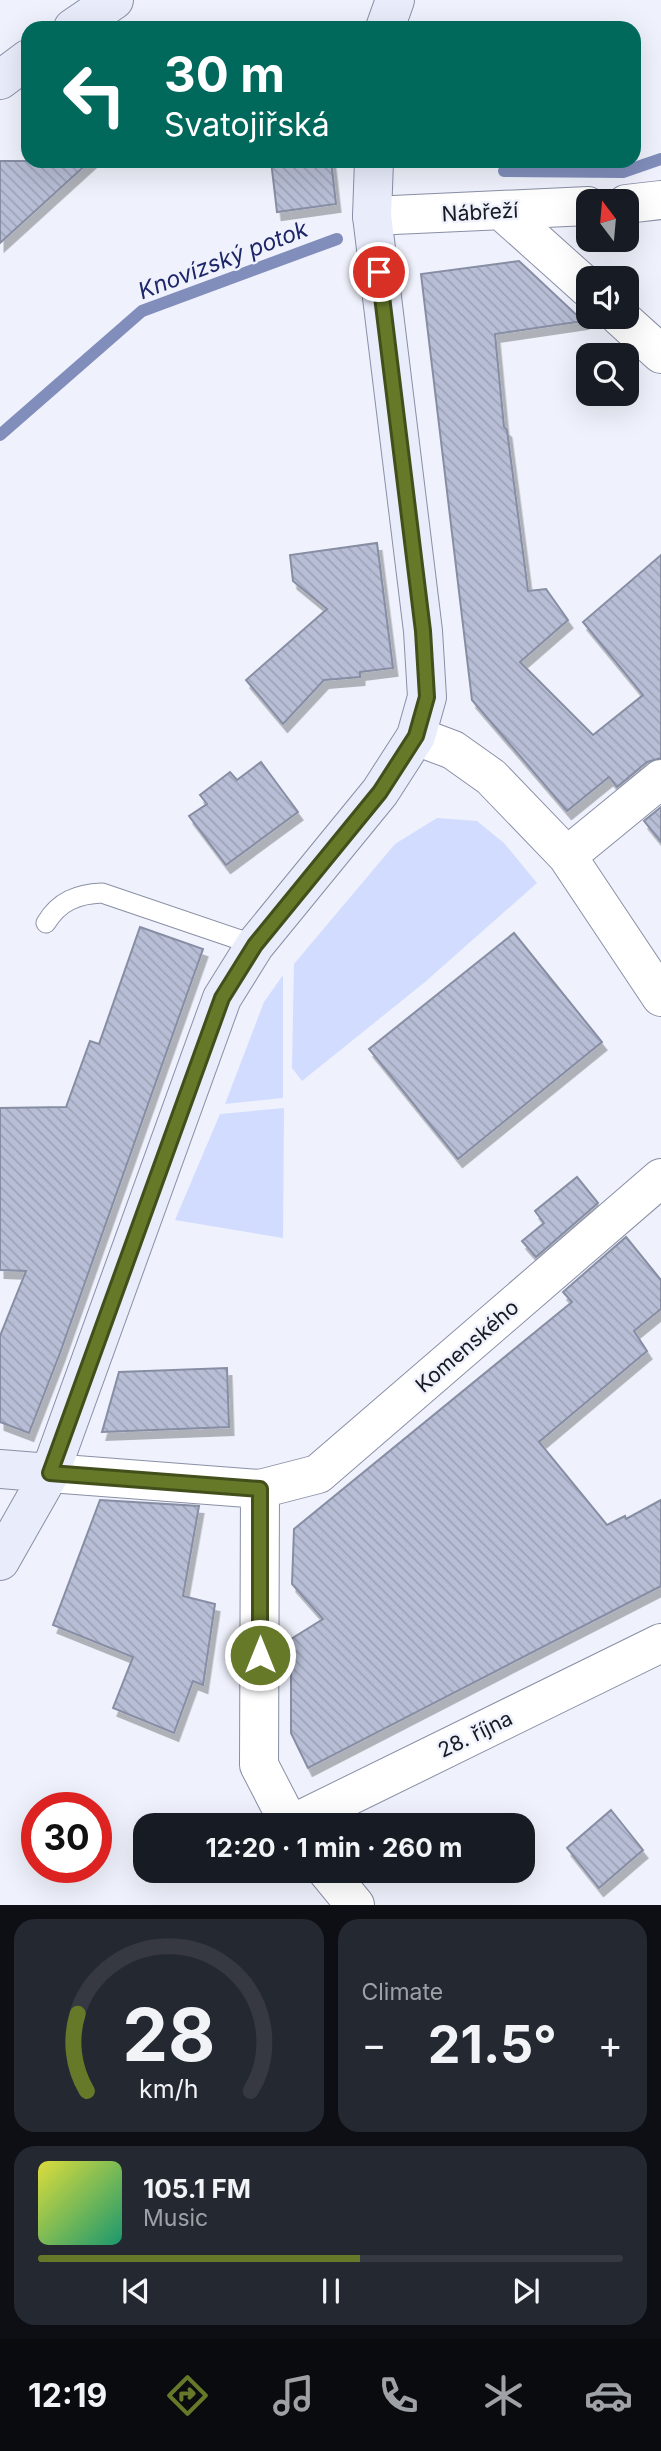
<!DOCTYPE html>
<meta charset="utf-8">
<style>
:root{--surface:#171b24;--page:#242831;--text:#f1f3f6;--muted:#9ea1a6;--line:#363941;--accent:#657929}
body{margin:0;font-family:Inter,sans-serif;background:var(--page);color:var(--text);height:100vh;display:flex;flex-direction:column;font-size:26px;white-space:nowrap}
*{box-sizing:border-box;margin:0}
p{font-size:23px;color:var(--muted)}
.icon{flex:none;width:38px;height:38px;fill:none;stroke:currentColor;stroke-width:2;stroke-linecap:round;stroke-linejoin:round}
.map{position:relative;height:1905px;overflow:hidden}
.panel{display:flex;flex-direction:column;gap:14px;padding:14px;background:#0d0f14;flex:1}
.panel>*{flex:none}
.banner{position:absolute;left:21px;top:21px;width:620px;height:147px;border-radius:21px;box-shadow:0 7px 28px #0002;background:#00695c;color:#fff;overflow:hidden}
.needle{width:46px;rotate:344deg}
.fabs{position:absolute;left:576px;top:189px;display:grid;gap:14px}
.fabs a{display:grid;place-items:center;width:63px;height:63px;border-radius:14px;background:var(--surface);box-shadow:0 7px 28px #0002;font-size:35px}
.speed{position:absolute;left:21px;top:1792px;display:flex;gap:14px;font-size:35px;font-weight:700;text-align:center}
.speed>*{display:grid;place-content:center;width:91px;height:91px;border-radius:50%;background:var(--surface);box-shadow:0 7px 28px #0002;line-height:1}
.speed .limit{border:10px solid #d22;background:#fff;color:#111}
.pin{position:absolute;display:grid;place-items:center;width:60px;height:60px;color:#fff;margin:-30px;border:4px solid #fff;border-radius:50%;box-shadow:0 2px 7px #0007}
.me{position:absolute;width:77px;margin:-38px;rotate:0deg;stroke-linejoin:round;filter:drop-shadow(0 0 5px #0008)}
.turn{display:flex;align-items:center;gap:24px;height:147px;padding:0 28px;font-size:32px}
.turn .icon{width:91px;height:91px;stroke-width:2.5}
.turn b{display:block;font-size:49px;line-height:60px}
.big{font-size:52px;font-weight:700;line-height:1.1}
.panel .widget{flex:1;display:flex;flex-direction:column;justify-content:center;gap:10px;min-width:0;padding:0 24px;border-radius:21px;background:var(--page)}
.panel .dial{align-items:center;gap:0}
.dial svg{height:182px;overflow:visible;fill:none;stroke:var(--line);stroke-width:7;stroke-linecap:round;text-anchor:middle}
.dial text{fill:var(--text);stroke:none}
.song{display:flex;align-items:center;gap:21px}
.cover{width:84px;height:84px;border-radius:10px;background:linear-gradient(135deg,hsl(60 70% 55%),hsl(160 70% 35%))}
.played{height:7px;border-radius:4px;background:linear-gradient(90deg,var(--accent) 55%,var(--line) 55%)}
.keys{display:flex;justify-content:space-around;direction:ltr}
.heat{display:flex;justify-content:space-between;align-items:center;font-size:38px;direction:ltr}
.panel .tiles{flex:1;display:grid;gap:14px;grid-template-columns:1fr 1fr}
.widget:last-child{grid-column:span 2}
.trip{position:absolute;left:133px;top:1813px;width:402px;height:70px;border-radius:21px;background:var(--surface);box-shadow:0 7px 28px #0002;font-weight:700;line-height:70px;text-align:center}
.dock{display:flex;height:112px;justify-content:space-around;align-items:center;background:#090b0e;color:var(--muted)}
.dock .icon{width:49px;height:49px}
.dock .on{color:var(--accent)}
.dock b{font-size:32px;color:var(--text)}
.map>svg:first-child{display:block}
</style>
<div class="map">
<svg width="661" height="1905" viewBox="0 0 661 1905">
<defs>
<pattern id="building-back-hatch" width="6" height="6" patternUnits="userSpaceOnUse" patternTransform="scale(1.75)"><rect width="6" height="6" fill="#b7bed5"/><path d="M-1 5l2 2M0 0l6 6M5-1l2 2" fill="none" stroke="#9da3b7"/></pattern>
<filter id="shadow"><feDropShadow dx="4.5" dy="8" stdDeviation="0" flood-color="#0004"/></filter>
</defs>
<rect width="100%" height="100%" fill="#eff2fc"/>
<path fill="#d1dcff" d="M437,818l40,3 27,22 33,40 -112,99 -123,99 -10,-13 2,-104 101,-120z
M283,975v123l-58,6 39,-102z
M284,1108l-1,130 -108,-18 45,-106z"/>
<g fill="none" stroke-linecap="round" stroke-linejoin="round">
<path stroke="#818ebb" stroke-width="12" d="M504,171l119,1 38,-13
M0,435l142,-124 195,-72"/>
</g>
<path fill="url(#building-back-hatch)" stroke="#878ea4" stroke-width="2" filter="url(#shadow)" d="M0,161h90l-90,82z
M271,161h60l5,43 -59,8z
M519,261l64,60 -88,13 9,93 3,3 21,161 18,-2 22,31 -48,42 73,73 50,-40 -60,-73 78,-67v203l-14,4 -30,25 -8,-10 -42,34 -95,-111 -51,-426z
M377,543l16,125 -33,4v5l-36,3 -41,44 -37,-44 81,-71 -34,-28 -3,-26z
M261,762l37,50 -72,53 -37,-49 18,-12 -7,-9 30,-23 7,8z
M661,807v35l-17,-21z
M140,927l63,22 -143,404 -31,80 -29,-11v-86l26,-65 -26,-1v-162l66,-1 24,-66 9,3z
M514,933l88,109 -144,117 -89,-110z
M577,1177l21,26 -62,54 -14,-16 22,-18 -9,-12z
M626,1237l35,43v29l-27,22 13,20 -108,91 68,83 18,-9 1,3 35,-19v86l-353,182 -17,-35v-94l32,-20 -31,-35 2,-55 278,-227 -9,-10z
M227,1368l2,59 -127,5 17,-60z
M100,1500l99,6 -16,90 32,8 -12,81 -10,-4 -19,52 -61,-25 20,-51 -80,-32z
M611,1810l32,40 -44,38 -32,-40z"/>
<g fill="none" stroke-linecap="round" stroke-linejoin="round">
<g stroke="#898fa5" stroke-width="21">
<path id="lane" d="M46,923c13,-22 32,-29 56,-30l153,52"/>
</g>
<g stroke="#898fa5" stroke-width="40">
<path id="street" d="M626,204l35,-4
M502,211l86,77
M372,216l216,-10
M620,317l41,37
M416,736l37,14 38,27 76,79 94,141
M567,856l94,-77
M50,1473l210,16 58,-15 343,-296
M260,1489l-1,276 31,60 371,-182
M327,1871l28,34"/>
</g>
<g stroke="#898fa5" stroke-width="40">
<path id="secondary" d="M73,28l41,-28
M385,28l10,-28
M0,80l28,-21
M0,1469l50,4
M0,1561l50,-88 172,-475 33,-53 125,-153 36,-56 11,-39 -4,-66 -51,-415 2,-55"/>
</g>
<use href="#lane" stroke="#fff" stroke-width="19"/>
<use href="#street" stroke="#fff" stroke-width="38"/>
<use href="#secondary" stroke="#e8ecfb" stroke-width="38"/>
</g>
<g fill="none" stroke-linecap="round" stroke-linejoin="round">
<g stroke="#424f1b" stroke-width="18">
<path id="route" d="M260,1655v-166l-210,-16 172,-475 33,-53 125,-153 36,-56 11,-39 -4,-66 -44,-359"/>
</g>
<use href="#route" stroke="#657929" stroke-width="12"/>
</g>
<g text-anchor="middle" dominant-baseline="central" stroke-width="5" stroke-linejoin="round" paint-order="stroke">
<g font-size="21" fill="#171a22" stroke="#eff2fc">
<text transform="translate(480 212) rotate(-3)">Nábřeží</text>
<text transform="translate(467 1346) rotate(-41)">Komenského</text>
<text transform="translate(475 1734) rotate(-26)">28. října</text>
</g>
<g font-size="23" font-style="italic" fill="#1e266a" stroke="#eff2fc">
<text transform="translate(223 260) rotate(-21)">Knovízský potok</text>
</g>
</g>
</svg>
<div class="fabs">
<a><svg class="needle" viewBox="-14 -14 28 28"><path d="M0-13l5 13h-10z" fill="#e53935"/><path d="M0 13l5-13h-10z" fill="#9ea1a6"/></svg></a>
<a><svg class="icon" aria-label="sound" viewBox="0 0 24 24"><path d="M4 9h4l5-4v14l-5-4H4zM17 9q2 3 0 6"/></svg></a>
<a><svg class="icon" aria-label="search" viewBox="0 0 24 24"><circle cx="10" cy="10" r="6"/><path d="M15 15l6 6"/></svg></a>
</div>
<div class="speed"><div class="limit">30</div></div>
<div class="pin" style="left:379px;top:272px;background:#d93025"><svg class="icon" aria-label="arrive" viewBox="0 0 24 24"><path d="M6 21V4h12l-3 4 3 4H6"/></svg></div>
<svg class="me" style="left:260px;top:1655px" viewBox="-20 -20 40 40"><circle r="17" fill="#657929" stroke="#fff" stroke-width="3"/><path d="M0-11L8 9 0 5-8 9z" fill="#fff"/></svg>
<div class="trip">12:20 · 1 min · 260 m</div>
<div class="banner">
<div class="turn"><svg class="icon" aria-label="left" viewBox="0 0 24 24"><path d="M17 20v-9H6M10 6l-5 5 5 5"/></svg><div><b>30 m</b>Svatojiřská</div></div>
</div>
</div>
<section class="panel">
<div class="tiles">
<div class="widget dial"><svg viewBox="0 0 100 80">
<path d="M14 69A42 42 0 1 1 86 69"/>
<path d="M14 69A42 42 0 0 1 10 35" stroke="#657929"/>
<text x="50" y="56" font-size="32" font-weight="700">28</text>
<text x="50" y="72" font-size="11">km/h</text>
</svg></div>
<div class="widget"><p>Climate</p>
<div class="heat"><a>−</a><b class="big">21.5°</b><a>+</a></div>
</div>
<div class="widget">
<div class="song"><i class="cover"></i><div><b>105.1 FM</b><p>Music</p></div></div>
<div class="played"></div>
<div class="keys"><svg class="icon" aria-label="previous" viewBox="0 0 24 24"><path d="M18 5L8 12l10 7zM5 5v14"/></svg><svg class="icon" aria-label="pause" viewBox="0 0 24 24"><path d="M8 5v14M16 5v14"/></svg><svg class="icon" aria-label="next" viewBox="0 0 24 24"><path d="M6 5l10 7-10 7zM19 5v14"/></svg></div>
</div>
</div>
</section>
<nav class="dock">
<b>12:19</b>
<svg class="icon on" aria-label="directions" viewBox="0 0 24 24"><path d="M12 3l9 9-9 9-9-9zM9 14v-3h6M13 9l2 2-2 2"/></svg>
<svg class="icon" aria-label="music" viewBox="0 0 24 24"><path d="M9 18V5l10-2v13"/><circle cx="6" cy="18" r="3"/><circle cx="16" cy="16" r="3"/></svg>
<svg class="icon" aria-label="phone" viewBox="0 0 24 24"><path d="M5 4h4l2 5-3 2q2 4 5 5l2-3 5 2v4C11 20 4 13 5 4z"/></svg>
<svg class="icon" aria-label="climate" viewBox="0 0 24 24"><path d="M12 3v18M4 7l16 10M4 17L20 7"/></svg>
<svg class="icon" aria-label="car" viewBox="0 0 24 24"><path d="M5 17H2v-5l4-1 3-4h7l3 4 3 1v5h-3M9 17h6M6 11h13"/><circle cx="7" cy="17" r="2"/><circle cx="17" cy="17" r="2"/></svg>
</nav>
